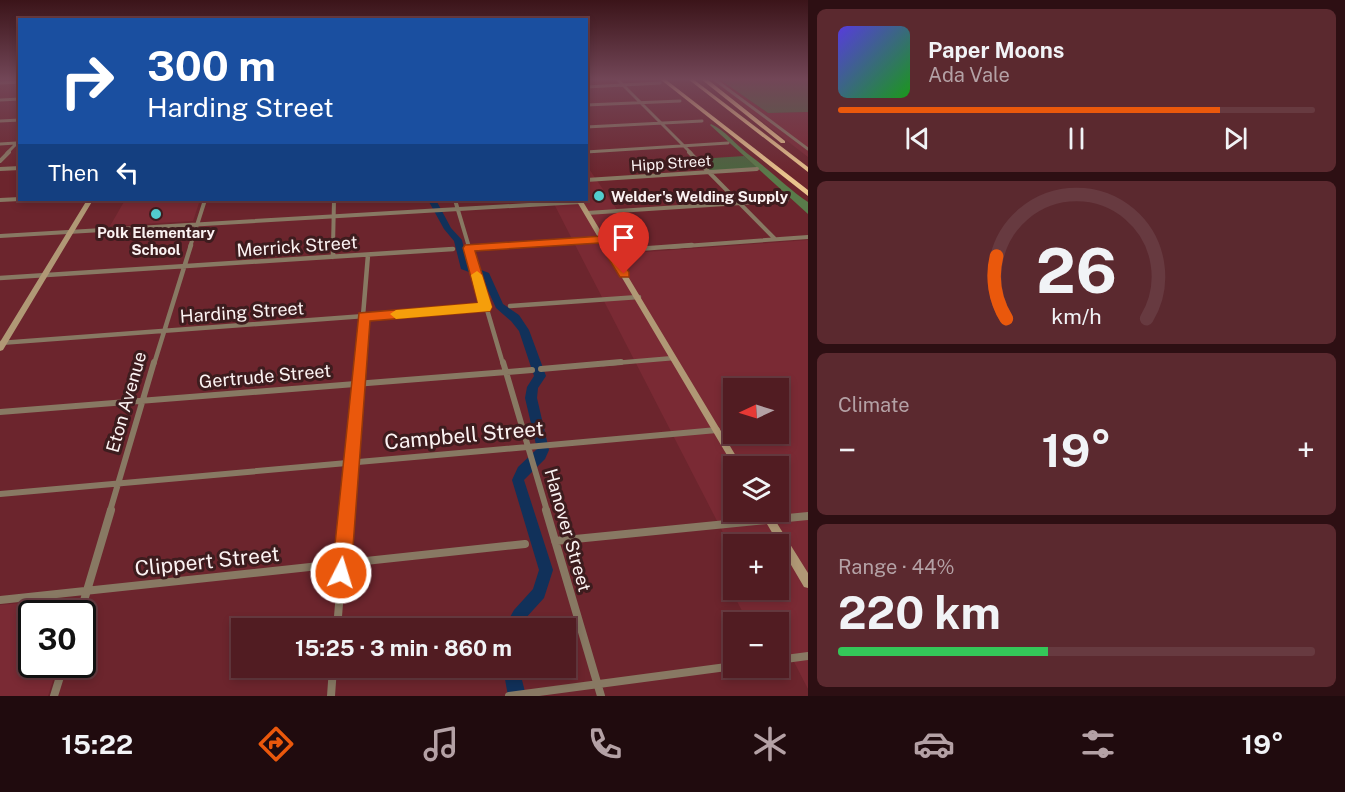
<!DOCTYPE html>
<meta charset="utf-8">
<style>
:root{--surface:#511c22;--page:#5b292f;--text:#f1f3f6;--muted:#b4a1a5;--line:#673a40;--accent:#ea580c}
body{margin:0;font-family:"Public Sans",sans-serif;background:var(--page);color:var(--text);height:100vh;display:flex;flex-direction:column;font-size:22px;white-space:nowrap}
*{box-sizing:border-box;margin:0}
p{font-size:20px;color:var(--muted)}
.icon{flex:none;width:33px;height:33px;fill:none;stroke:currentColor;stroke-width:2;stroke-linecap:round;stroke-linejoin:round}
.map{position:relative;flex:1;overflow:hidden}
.panel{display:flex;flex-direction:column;gap:9px;padding:9px;background:#2d0f13;width:537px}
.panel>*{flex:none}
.top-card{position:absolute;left:18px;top:18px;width:570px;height:183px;border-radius:0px;box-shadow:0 3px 9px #0003,0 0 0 2px var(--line);background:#1a4fa0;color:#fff;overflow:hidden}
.needle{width:39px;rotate:266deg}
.controls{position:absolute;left:723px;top:378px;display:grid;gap:12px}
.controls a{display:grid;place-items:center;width:66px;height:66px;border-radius:0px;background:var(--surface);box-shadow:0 3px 9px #0003,0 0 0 2px var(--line);font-size:30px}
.speed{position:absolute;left:18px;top:600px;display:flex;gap:12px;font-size:30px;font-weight:700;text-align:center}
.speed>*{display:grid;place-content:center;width:78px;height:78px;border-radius:50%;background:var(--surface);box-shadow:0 3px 9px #0003,0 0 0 2px var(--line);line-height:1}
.speed .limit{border:3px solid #111;border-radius:9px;background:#fff;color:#111}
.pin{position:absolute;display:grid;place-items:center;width:51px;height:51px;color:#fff;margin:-62px -26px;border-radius:50% 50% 50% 0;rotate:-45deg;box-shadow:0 0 6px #0007}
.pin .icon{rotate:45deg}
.me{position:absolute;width:66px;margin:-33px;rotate:5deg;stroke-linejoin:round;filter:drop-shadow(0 0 4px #0008)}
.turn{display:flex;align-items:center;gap:21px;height:126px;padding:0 30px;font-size:27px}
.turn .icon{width:78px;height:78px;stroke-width:2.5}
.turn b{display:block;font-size:42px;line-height:51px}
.then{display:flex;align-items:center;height:57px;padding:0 30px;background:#0003;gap:12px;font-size:22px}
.big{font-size:45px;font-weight:700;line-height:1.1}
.panel .widget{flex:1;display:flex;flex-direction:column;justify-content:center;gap:9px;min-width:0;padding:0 21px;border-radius:9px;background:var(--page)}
.panel .dial{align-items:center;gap:0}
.dial svg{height:156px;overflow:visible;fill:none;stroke:var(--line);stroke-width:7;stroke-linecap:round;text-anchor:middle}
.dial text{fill:var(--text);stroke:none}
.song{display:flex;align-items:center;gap:18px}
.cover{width:72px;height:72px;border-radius:9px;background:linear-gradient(135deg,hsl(250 70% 55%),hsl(120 70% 35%))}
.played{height:6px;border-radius:3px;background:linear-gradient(90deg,var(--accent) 80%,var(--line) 80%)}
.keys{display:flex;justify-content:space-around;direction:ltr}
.heat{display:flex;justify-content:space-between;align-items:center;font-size:33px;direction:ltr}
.charge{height:9px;border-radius:4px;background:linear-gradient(90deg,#34c759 44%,var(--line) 0)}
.trip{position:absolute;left:231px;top:618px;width:345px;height:60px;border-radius:0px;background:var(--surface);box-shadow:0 3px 9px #0003,0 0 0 2px var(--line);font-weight:700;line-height:60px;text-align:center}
.tab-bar{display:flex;height:96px;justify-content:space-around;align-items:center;background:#200b0e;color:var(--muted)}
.tab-bar .icon{width:42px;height:42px}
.tab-bar .active{color:var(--accent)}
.tab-bar b{font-size:27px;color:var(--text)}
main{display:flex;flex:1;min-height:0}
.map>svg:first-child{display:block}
</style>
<main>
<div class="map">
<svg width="808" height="696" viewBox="0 0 808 696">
<rect width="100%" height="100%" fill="#6c252d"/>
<path fill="#7a2a34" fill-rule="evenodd" d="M707,79h12l49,34 40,-1v45z
M587,166l59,86 162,-12v449l-16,-31 -13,2 -1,-38h-30l-16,-30 46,-2v-46h-44l-1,8 -181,-352h34zM734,388h44v46h-44zM734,466h44v46h-44z
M125,200h75l-7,21 -83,5z
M76,598l-2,15 -42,1v50l26,1 -10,31h-48v-91z"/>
<path fill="#4a653e" d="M719,79h89v33l-40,1z
M744,156l14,12 -48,3 -12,-12z"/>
<path fill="#597b4a" d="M711,124c14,6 25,21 37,30 23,17 38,33 60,48v12l-98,-89z"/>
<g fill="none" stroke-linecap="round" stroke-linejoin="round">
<path fill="#11315a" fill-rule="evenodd" d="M428,200h8l15,28 11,12 6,25 21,8 14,31 16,11 10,15 17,46 -8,12 -1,10 12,52 -4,9 -21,21 29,90 -9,28 -20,22 -4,8h-16l10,-18 19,-21 6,-19 -27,-90 6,-13 19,-18 -12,-51 2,-11 7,-11 -15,-45 -8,-10 -15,-13 -14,-31 -21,-8 -7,-28 -10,-12z
M503,668h16l7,28h-18z"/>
<path stroke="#887963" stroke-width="3" d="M617,79l74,74
M714,79l94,70
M0,83l20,-1
M586,87l74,-4
M0,100l20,-1
M586,105l94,-4
M0,121l20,-1
M586,127l116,-6
M0,144l16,-1
M586,152l142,-9
M7,153l13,-13"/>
<path stroke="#887963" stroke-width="4" d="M689,152l86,87
M0,161l9,-9
M0,169l20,-1
M586,180l171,-11
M0,200l20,-1
M455,200l14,47
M587,213l200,-13
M0,236l580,-34
M190,247l15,-47
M333,247l1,-47
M489,247l114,-8
M671,247l137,-10"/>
<path stroke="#887963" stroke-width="4.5" d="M468,245l35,119
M469,248l42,-3
M610,251l82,-6
M333,257v-12
M0,278l453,-29
M510,306l129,-9
M0,343l485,-36
M154,364l37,-119
M359,364l9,-109
M603,364l71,-6"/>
<path stroke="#887963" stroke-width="6" d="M503,362l44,149
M541,369l80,-7
M0,412l532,-42
M0,494l717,-64
M110,511l44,-149
M347,511l12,-149"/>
<path stroke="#887963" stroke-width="8" d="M546,510l55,186
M555,541l253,-25
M0,600l525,-56
M80,614l31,-104
M337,628l10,-118
M778,660l30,-4
M54,696l10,-32
M331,696l2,-28
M509,696l225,-30"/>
<path fill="#b09875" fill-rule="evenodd" d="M87,200h6l-90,150 -3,1v-9z
M576,200h6l160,266 -8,1z
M760,512h10l38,61v15l-4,-1z"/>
<path fill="#eac48d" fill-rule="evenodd" d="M660,79h5l143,111v6z
M688,79h5l115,88v5z
M701,79h6l78,62v2h-4z"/>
</g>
<linearGradient id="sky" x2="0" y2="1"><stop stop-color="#3b1419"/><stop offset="0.45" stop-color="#724657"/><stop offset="1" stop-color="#724657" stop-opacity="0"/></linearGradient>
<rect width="808" height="176" fill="url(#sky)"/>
<path fill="#ea580c" stroke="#983908" stroke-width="1.5" d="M603,236l3,1 23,35v5h-9l-21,-34 -124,8 17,56 -2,4 -120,10 -19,252 -3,7 -7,3 -6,-3 -3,-7 27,-260 119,-10 -15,-55 2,-3z"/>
<path fill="#f59e0b" d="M477,271l5,4 10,32 -2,4 -94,8 -6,-5 6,-4 82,-7 -7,-28z"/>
<g fill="#52cdce" stroke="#3d1c1e" stroke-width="2">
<circle cx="599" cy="196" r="6"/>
<circle cx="156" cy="214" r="6"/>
</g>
<g text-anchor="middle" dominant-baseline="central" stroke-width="6" stroke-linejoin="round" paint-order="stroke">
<g font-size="15" fill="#fbf2f2" stroke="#3d1c1e">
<text transform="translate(671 163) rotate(-4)">Hipp Street</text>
</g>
<g font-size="15" font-weight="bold" fill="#fbf2f2" stroke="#3d1c1e" text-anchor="start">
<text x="611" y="196">Welder's Welding Supply</text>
<text x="156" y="232" text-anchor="middle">Polk Elementary<tspan x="156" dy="17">School</tspan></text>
</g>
<g font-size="18" fill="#fbf2f2" stroke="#3d1c1e">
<text transform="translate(297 246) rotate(-4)">Merrick Street</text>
<text transform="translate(242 312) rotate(-4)">Harding Street</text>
<text transform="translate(265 376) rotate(-5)">Gertrude Street</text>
<text transform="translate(126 402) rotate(-74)">Eton Avenue</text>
<text transform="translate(568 530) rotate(74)">Hanover Street</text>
</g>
<g font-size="21" fill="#fbf2f2" stroke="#3d1c1e">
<text transform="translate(464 435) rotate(-5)">Campbell Street</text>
<text transform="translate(207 561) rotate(-6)">Clippert Street</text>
</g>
</g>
</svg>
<div class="controls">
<a><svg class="needle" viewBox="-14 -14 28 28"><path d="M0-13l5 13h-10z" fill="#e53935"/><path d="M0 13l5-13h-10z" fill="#b4a1a5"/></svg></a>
<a><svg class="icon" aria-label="layers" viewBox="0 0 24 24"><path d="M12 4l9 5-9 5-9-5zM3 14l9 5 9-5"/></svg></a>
<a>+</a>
<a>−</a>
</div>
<div class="speed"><div class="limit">30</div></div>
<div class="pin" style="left:624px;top:274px;background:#d93025"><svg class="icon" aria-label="arrive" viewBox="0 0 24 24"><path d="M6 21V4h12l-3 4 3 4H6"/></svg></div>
<svg class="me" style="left:341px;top:573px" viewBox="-20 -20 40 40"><circle r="17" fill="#ea580c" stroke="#fff" stroke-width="3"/><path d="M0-11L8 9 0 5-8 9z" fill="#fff"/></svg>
<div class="trip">15:25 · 3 min · 860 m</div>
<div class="top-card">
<div class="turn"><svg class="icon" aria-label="right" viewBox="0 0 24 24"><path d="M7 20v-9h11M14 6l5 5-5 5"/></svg><div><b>300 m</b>Harding Street</div></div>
<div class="then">Then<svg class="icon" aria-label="left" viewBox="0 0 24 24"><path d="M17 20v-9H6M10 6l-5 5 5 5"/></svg></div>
</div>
</div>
<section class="panel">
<div class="widget">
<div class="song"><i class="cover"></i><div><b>Paper Moons</b><p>Ada Vale</p></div></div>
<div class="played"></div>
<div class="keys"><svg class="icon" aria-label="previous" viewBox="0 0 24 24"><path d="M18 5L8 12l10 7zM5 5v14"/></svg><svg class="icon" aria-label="pause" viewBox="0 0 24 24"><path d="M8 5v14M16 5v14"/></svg><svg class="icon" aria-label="next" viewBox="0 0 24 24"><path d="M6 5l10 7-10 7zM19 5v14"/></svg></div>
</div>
<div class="widget dial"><svg viewBox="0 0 100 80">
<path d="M14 69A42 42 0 1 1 86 69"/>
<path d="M14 69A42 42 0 0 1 9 37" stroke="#ea580c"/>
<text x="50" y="56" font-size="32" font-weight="700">26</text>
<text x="50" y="72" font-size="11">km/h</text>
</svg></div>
<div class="widget"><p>Climate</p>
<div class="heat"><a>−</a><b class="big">19°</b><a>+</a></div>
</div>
<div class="widget"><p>Range · 44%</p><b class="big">220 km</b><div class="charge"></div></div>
</section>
</main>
<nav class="tab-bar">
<b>15:22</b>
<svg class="icon active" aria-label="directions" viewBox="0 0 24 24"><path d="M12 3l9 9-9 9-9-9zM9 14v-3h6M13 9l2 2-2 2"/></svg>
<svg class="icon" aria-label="music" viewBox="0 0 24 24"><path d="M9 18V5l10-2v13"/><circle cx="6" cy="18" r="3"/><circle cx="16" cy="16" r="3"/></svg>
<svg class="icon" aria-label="phone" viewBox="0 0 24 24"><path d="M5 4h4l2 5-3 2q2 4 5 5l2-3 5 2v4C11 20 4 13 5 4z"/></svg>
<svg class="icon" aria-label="climate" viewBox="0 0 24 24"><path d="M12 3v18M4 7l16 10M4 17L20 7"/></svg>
<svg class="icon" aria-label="car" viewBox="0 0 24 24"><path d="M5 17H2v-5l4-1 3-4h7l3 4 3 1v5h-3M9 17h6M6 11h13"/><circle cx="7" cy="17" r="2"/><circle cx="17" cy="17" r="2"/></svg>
<svg class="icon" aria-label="filters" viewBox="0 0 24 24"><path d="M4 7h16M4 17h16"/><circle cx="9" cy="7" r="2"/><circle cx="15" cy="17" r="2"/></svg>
<b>19°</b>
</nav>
